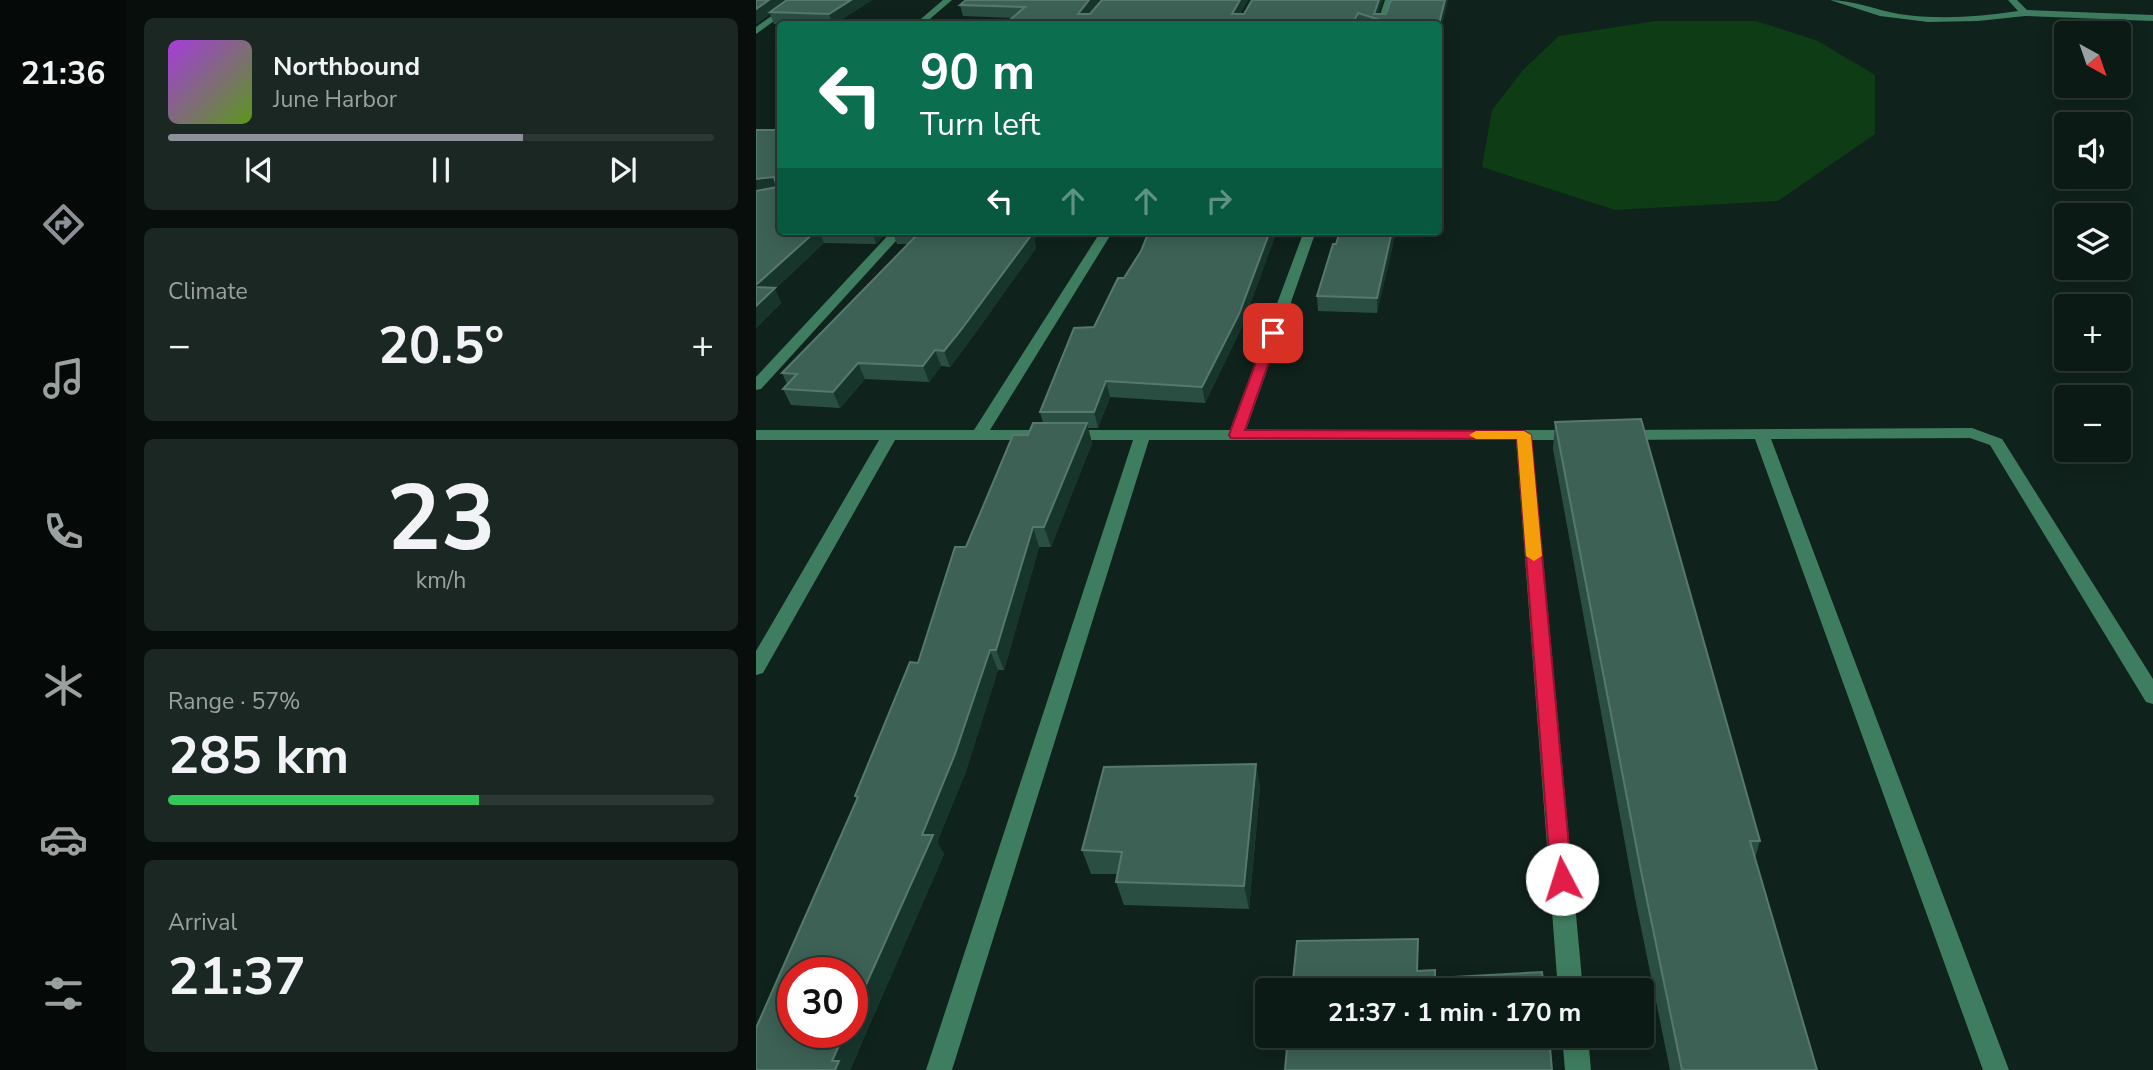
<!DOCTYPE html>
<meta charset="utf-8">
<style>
:root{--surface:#0c1a15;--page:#1a2722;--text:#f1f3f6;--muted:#9aa1a0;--line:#2c3834;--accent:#8c9099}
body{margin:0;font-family:"Nunito Sans",sans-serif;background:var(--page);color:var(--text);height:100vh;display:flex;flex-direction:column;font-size:26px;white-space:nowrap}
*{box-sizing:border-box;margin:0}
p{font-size:23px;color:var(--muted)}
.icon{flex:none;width:38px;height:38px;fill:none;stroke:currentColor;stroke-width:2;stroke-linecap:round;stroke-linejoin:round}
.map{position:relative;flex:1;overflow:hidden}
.side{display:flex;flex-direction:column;gap:18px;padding:18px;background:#070e0c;width:630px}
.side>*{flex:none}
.guide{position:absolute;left:21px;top:21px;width:665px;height:214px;border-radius:7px;box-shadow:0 4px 18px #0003,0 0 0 2px var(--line);background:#0b6e4f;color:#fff;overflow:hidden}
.needle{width:46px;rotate:140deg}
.fabs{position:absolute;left:1298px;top:21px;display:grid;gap:14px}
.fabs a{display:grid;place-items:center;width:77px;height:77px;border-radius:7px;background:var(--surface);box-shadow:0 4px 18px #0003,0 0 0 2px var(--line);font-size:35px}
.speed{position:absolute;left:21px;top:957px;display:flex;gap:14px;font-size:35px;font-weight:700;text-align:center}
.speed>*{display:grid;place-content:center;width:91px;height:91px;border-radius:50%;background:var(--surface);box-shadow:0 4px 18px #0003,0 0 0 2px var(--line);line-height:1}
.speed .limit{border:10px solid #d22;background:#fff;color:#111}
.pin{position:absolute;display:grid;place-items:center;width:60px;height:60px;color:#fff;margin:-30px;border-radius:14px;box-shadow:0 4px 10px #0006}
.me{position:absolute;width:77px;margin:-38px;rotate:355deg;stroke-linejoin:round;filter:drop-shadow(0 0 5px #0008)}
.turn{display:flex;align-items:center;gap:24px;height:147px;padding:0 28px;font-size:32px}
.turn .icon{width:91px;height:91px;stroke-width:2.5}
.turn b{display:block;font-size:49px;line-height:60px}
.lanes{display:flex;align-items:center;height:66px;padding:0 28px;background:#0003;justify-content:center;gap:35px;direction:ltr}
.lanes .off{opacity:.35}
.big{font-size:52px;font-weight:700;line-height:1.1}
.side .card{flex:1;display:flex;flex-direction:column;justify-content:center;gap:10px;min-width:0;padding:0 24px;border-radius:10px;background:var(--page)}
.side .dial{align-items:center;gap:0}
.dial b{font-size:91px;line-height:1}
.song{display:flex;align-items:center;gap:21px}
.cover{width:84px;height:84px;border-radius:10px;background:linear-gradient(135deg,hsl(280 70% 55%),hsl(90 70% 35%))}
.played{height:7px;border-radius:4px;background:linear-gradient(90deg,var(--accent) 65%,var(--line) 65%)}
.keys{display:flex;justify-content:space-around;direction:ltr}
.heat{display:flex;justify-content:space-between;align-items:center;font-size:38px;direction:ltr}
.charge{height:10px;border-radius:5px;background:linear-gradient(90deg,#34c759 57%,var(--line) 0)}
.trip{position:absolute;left:499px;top:978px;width:399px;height:70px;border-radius:7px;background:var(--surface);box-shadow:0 4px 18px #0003,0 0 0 2px var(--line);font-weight:700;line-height:70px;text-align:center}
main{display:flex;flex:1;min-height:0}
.dock{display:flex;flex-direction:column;width:126px;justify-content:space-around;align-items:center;background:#050a08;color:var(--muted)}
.dock .icon{width:49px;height:49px}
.dock .active{color:var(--accent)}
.dock b{font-size:32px;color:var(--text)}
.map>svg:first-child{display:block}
</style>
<main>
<nav class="dock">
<b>21:36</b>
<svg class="icon active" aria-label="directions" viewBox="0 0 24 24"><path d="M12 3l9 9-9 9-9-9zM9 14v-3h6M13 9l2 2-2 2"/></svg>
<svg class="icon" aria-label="music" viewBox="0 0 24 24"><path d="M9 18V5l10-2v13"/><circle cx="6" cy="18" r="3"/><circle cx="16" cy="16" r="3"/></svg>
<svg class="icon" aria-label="phone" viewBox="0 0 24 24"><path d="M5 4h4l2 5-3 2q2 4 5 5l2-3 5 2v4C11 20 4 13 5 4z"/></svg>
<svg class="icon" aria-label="climate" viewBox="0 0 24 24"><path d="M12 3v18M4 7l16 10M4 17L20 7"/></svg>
<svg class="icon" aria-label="car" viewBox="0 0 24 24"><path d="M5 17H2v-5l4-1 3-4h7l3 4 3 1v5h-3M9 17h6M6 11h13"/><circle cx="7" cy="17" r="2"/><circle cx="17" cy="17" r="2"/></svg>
<svg class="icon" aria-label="filters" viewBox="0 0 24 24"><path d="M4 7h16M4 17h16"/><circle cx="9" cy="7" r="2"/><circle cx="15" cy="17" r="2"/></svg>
</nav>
<section class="side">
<div class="card">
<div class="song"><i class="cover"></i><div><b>Northbound</b><p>June Harbor</p></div></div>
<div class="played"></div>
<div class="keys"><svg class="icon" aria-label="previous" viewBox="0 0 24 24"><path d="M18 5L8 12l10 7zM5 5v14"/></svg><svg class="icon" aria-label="pause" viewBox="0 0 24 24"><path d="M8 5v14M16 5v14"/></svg><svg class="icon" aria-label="next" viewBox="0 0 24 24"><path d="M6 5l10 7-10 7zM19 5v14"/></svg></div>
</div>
<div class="card"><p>Climate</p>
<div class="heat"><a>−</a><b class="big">20.5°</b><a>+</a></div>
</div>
<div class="card dial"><b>23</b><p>km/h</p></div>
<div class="card"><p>Range · 57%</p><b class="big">285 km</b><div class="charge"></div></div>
<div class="card"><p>Arrival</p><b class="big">21:37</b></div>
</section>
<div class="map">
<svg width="1397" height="1070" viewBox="0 0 1397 1070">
<rect width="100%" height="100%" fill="#10221c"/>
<path fill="#0e3c14" d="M899,21h101l62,20 57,34v59l-97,67 -163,9 -133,-43 10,-57 31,-40 36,-34z"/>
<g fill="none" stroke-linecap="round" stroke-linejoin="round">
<path fill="#3f7d60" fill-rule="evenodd" d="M38,0h9l-47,34v-7z
M187,0h9l-28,24h-9z
M629,0h8l-8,24h-8z
M1074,0c23,0 46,10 69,14 39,6 80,3 119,-3l-10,-11h9l10,10 126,5v6l-128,-5 -47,5 -50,1 -48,-6z
M136,231h13l-144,158 -5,1v-13z
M345,231h12l-123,199h240l74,-199h12l-70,199h332l8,5 -8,5h-46l51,550h-25l-42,-550h-367l-197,630h-26l207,-630h-238l-132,233 -7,2v-24l123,-211h-123v-10h218z
M1216,428l30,11 2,3 149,237v25l-7,-2 -156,-257 -20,-7 -199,1 238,631h-26l-228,-631 -131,1 -8,-5 8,-5z
M806,1036h26l3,34h-26z"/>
</g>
<path fill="#2b4e43" d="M0,0h116l-37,24h-61l-4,-10 -14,10z
M345,0l-11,14 12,-14h146l-8,14 143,-14 -5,14h8l5,-14h57l-10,40v-16h-433l7,-6 -49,-2 -3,-11z
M24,231h108l-12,13 -52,-1 -49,46 6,14 -25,25z
M136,231h149l-7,9 2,8 -70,98 -16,21 -9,-1 -12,16 -64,-3 -25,29 -49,-3 -8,-16 4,-5 -5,-11 126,-129h-11z
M393,231h128l-36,98 -36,74 -95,-6 -12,31h-10l4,15 -41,104h-12l-35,123h-6l-33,104 -28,68 7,12 -94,216h-94l101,-270 -2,-4 63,-133 48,-116 62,-112 15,-12 -3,-11 84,-134 17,-27z
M640,231l-19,82 -59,-2 -1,-15 19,-52z
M799,422l205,419 -5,17 62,212h-147l-35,-172 -82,-449z
M500,764l4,24 -11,121 -125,-4 -8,-23 1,-8h-26l-9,-24z"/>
<path fill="#18352c" d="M13,0h20l-19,12v2l-14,10v-15z
M95,0h21l-37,24h-2l-4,-10z
M333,0h12l-20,24 -3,-10z
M484,0h8l-14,24 -2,-10z
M623,0h4l-6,19 -3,-5z
M689,0h3l-10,40v-12z
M602,13v11h-5z
M18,177l6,14 -24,3v-15z
M60,231h3l5,12 -49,46 6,14 -25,25v-43z
M116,231h16l-12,13z
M270,231h15l-7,9 2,8 -70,98 -16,21 -6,-16z
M514,231h7l-36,98 -36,74 -3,-16z
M636,231h4l-19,82v-15z
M179,350l6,16 -12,16 -6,-16z
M102,363l7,16 -25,29 -7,-16z
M350,381l4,16 -12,31 -4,-16z
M331,423l5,20 -41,104 -7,-20z
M277,527l6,20 -35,123 -8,-20z
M234,650l8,20 -33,104 -28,68 7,12 -94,216h-15l-3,-9 13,-29h7v-16l70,-181z
M500,764l4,24 -11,121 -5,-23z"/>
<path fill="#3d6155" stroke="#55796d" stroke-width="2" d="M0,0h13l-13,9z
M31,0h64l-22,14 -59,-2z
M210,0h123l-11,14h12l12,-14h138l-8,14h12l8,-14h127l-5,14h12l5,-14h54l-7,28v-4h-45l-35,-11 -5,11h-348l20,-17 -65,-2z
M24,125v106h36l-60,54v-94l21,-4 -3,-10 -18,2v-49h19z
M154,231h116l-2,2 8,1 -71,96 -17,21 -9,-1 -12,16 -65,-3 -25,29 -50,-3 14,-15 -15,-1 135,-138h-10z
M393,231h121l-31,83 -37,73 -96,-6 -12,31h-54l34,-84 20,-1 24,-49h6l17,-27z
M584,231h52l-15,67 -60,-2 16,-52h3z
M0,287l19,1 -19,18z
M885,419l119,422h-10l67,229h-135l-41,-199 -86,-449z
M277,423h54l-43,104h-11l-37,123h-6l-35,104 -33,81h11l-81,181v-43h-59v59h52l-13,29h7l-4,9h-79v-42l102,-231 -3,-1 55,-134 8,1 37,-116h11l47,-112h15z
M500,764l-12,122 -128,-4 6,-30 -40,-2 22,-83z
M662,939l-1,32 18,-1v8l107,-6 2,18h-252l5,-49z
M532,1036h261l3,34h-267z"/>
<path fill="#e11d48" stroke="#92132f" stroke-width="2" d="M512,330l11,3 -34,97 279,1 7,4 41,444 -3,7 -7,3 -8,-3 -3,-7 -34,-440 -286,-1 -2,-3z"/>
<path fill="#f59e0b" d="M768,431l7,4 11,121 -8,5 -8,-5 -9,-117h-41l-7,-4 7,-4z"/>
</svg>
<div class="fabs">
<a><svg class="needle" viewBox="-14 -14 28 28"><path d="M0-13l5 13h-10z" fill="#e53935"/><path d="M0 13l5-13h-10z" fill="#9aa1a0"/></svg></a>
<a><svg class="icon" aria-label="sound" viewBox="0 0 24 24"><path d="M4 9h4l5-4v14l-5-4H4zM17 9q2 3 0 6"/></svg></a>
<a><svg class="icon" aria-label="layers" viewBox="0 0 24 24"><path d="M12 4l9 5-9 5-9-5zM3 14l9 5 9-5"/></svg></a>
<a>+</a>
<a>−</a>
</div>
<div class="speed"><div class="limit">30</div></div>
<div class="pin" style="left:517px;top:333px;background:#d93025"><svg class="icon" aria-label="arrive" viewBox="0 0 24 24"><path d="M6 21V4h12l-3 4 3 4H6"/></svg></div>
<svg class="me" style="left:806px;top:879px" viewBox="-20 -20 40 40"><circle r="19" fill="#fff"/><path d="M0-13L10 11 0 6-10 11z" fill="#e11d48"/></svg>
<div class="trip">21:37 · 1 min · 170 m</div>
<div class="guide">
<div class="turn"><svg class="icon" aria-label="left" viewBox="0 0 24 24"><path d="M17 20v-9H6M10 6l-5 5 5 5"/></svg><div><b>90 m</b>Turn left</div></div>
<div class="lanes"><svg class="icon" aria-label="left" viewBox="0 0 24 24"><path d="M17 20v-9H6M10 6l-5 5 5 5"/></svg><svg class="icon off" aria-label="ahead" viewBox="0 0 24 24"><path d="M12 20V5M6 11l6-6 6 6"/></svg><svg class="icon off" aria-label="ahead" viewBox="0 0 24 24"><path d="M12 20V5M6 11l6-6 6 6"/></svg><svg class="icon off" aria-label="right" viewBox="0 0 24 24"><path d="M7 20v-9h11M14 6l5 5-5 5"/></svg></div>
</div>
</div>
</main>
